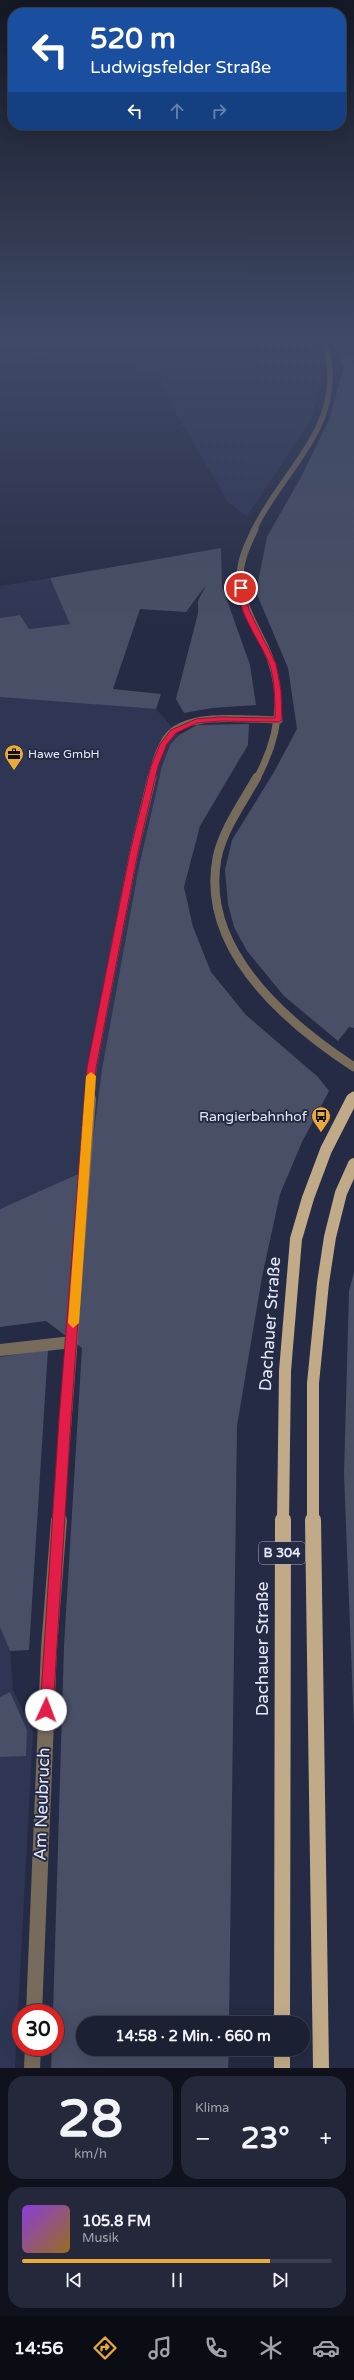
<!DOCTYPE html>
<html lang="de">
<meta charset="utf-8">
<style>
:root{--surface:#1c2033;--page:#25283b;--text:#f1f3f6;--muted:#a0a3ac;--line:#3a3e4e;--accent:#eaaa39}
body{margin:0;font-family:"Varela Round",sans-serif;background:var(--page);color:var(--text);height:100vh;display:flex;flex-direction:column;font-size:15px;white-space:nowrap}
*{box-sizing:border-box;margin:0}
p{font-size:13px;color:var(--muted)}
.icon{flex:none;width:22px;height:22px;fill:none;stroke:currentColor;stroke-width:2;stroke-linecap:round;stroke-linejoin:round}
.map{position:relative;height:2068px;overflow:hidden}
.side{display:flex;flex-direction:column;gap:8px;padding:8px;background:#0f121c;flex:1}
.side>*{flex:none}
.banner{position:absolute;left:8px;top:8px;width:338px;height:122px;border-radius:16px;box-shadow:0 4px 16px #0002,0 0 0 1px var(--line);background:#1a4fa0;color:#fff;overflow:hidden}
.speed{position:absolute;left:12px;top:2004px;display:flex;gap:8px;font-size:20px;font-weight:700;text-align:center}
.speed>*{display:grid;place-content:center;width:52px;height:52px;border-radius:50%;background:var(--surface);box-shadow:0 4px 16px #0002,0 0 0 1px var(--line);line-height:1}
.speed .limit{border:6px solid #d22;background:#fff;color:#111}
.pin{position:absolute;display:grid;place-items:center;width:34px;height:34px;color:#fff;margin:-17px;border:2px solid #fff;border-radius:50%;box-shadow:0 1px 4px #0007}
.me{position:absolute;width:44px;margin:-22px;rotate:2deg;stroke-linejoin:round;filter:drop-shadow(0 0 3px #0008)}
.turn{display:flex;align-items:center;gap:14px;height:84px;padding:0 16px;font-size:18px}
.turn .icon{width:52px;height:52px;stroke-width:2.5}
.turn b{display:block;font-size:28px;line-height:34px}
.lanes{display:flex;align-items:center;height:38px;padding:0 16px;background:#0003;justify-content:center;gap:20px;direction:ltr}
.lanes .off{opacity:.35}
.big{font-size:30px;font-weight:700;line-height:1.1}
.side .tile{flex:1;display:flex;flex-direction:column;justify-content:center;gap:6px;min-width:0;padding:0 14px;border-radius:16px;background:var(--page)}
.side .dial{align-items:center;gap:0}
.dial b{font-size:52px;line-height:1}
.song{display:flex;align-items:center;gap:12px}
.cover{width:48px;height:48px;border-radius:6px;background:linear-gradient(135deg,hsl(270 70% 55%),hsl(40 70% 35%))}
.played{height:4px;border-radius:2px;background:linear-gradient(90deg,var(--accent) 80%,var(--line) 80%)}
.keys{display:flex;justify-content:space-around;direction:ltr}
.heat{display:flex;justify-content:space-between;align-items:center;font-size:22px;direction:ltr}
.side .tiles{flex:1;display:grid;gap:8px;grid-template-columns:1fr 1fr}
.tile:last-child{grid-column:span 2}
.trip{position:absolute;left:76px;top:2016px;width:234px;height:40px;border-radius:20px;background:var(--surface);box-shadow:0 4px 16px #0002,0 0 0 1px var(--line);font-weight:700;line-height:40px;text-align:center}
.dock{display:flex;height:64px;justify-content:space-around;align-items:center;background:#0b0d14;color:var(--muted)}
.dock .icon{width:28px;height:28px}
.dock .selected{color:var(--accent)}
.dock b{font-size:18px;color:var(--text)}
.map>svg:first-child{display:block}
</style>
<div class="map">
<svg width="354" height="2068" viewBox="0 0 354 2068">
<rect width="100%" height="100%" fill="#252b44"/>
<path fill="#2e3654" d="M0,339h313l7,17v28l-9,36 -64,96 -19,-14 -52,-89 -15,-35 -8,-7 -14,2 -16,-24 -123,14z
M50,578l21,46 -43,5 -8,-14 -20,3v-32z
M0,696l156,13 23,26 -9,10 -8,21 -24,105 -36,198 -13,100 -89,40z
M0,1627l10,24 3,39 20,42 -18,336h-15z"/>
<path fill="#484f66" d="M332,339h22v689l-5,-1 -11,14 -54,-45 -37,-45 -13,-24 -6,-23 -3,-34 7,-30 42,-68 23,-43 -9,-61 -32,-76 11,-55 34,-60 28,-57 15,-53z
M221,548l1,38 28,79 6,40 -44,3 -28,5 -8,-14 22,-86v-12l8,-16 -20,27 -46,-3 -27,80 48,5 -5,15 -156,-12v-79l20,-3 9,14 41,-5 -20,-46z
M249,724l-1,21 -48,81 -16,61 9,40 18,45 35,43 72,62 11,14 -27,51 -22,52 -18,83 -25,149 -8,597h-146v26h146l-1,19h-177l1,-21h3v-34h-2l11,-367 18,-298 -36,-27 -46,6v-118l89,-40 13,-100 36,-198 24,-105 8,-21 9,-10 18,-10z
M354,1272v456l-10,-254 5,-183z
M48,1349l-19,301 -19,1 -10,-24v-270z
M10,1692l17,38 -1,26 -26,1v-60z"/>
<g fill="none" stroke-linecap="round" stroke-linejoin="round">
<path stroke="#776b5b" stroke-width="5.5" d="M254,530c25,-54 79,-94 76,-158 0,-11 -4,-22 -6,-33"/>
<path stroke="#776b5b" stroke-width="7" d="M255,529c-8,17 -16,33 -15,52 2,22 14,43 24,63 22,45 17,90 -7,134
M151,778c4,-14 10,-38 22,-47 25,-19 77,-11 106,-11"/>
<path stroke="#776b5b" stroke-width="9" d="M257,777c-14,25 -34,52 -40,81 -17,92 70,165 137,209
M90,1100l2,-32 42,-216 18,-75"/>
<path stroke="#776b5b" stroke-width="12" d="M0,1350l72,-8
M58,1521l32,-422"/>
<path stroke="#776b5b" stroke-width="16" d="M34,2013l15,-365 10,-128
M32,2068l1,-21"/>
<path stroke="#c1aa88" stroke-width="9" d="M352,1100l2,-4"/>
<path stroke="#c1aa88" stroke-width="12" d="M283,1521l2,-150 11,-132 12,-41 18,-48 26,-51
M313,1521v-138l10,-100 7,-46 11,-44 13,-29"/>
<path stroke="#c1aa88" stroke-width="16" d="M313,1520l8,548
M282,2023l1,-503
M282,2049v19"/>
</g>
<linearGradient id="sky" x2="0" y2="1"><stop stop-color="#141825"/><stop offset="0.54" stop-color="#404a67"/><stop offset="1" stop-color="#404a67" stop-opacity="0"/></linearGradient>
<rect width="354" height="629" fill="url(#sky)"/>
<path fill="#e11d48" stroke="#92132f" d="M239,587l5,1 5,22 27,54 5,27 1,29 -3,2 -59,-1 -23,2 -21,10 -9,11 -9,22 -20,86 -42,216 -25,351 -18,291 -2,5 -5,2 -4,-2 -2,-5 19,-291 28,-351 43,-216 21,-86 9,-22 11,-14 25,-11 24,-2 55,1c0,-18 0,-38 -6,-55 -8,-20 -34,-55 -30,-76z"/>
<path fill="#f59e0b" d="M91,1072l5,4 -17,247 -6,5 -5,-5 18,-247z"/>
<defs>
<g id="office-pin" transform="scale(1)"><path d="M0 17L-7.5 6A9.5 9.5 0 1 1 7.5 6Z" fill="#eaaa39" stroke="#252b44"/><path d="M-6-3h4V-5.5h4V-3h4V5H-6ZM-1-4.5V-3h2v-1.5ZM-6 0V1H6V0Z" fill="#111"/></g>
<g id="bus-pin" transform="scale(1)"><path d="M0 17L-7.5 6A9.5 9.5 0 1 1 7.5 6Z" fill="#eaaa39" stroke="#252b44"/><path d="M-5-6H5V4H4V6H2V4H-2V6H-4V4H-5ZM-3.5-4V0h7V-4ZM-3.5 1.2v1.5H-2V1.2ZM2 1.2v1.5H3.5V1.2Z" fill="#111"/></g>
</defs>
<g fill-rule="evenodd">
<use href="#office-pin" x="14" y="754"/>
<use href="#bus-pin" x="321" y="1116"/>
</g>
<g text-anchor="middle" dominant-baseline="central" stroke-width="4" stroke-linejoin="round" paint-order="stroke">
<g font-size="12" fill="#e3e8f9" stroke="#252b44" text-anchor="start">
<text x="28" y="754">Hawe GmbH</text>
</g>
<rect fill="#252b44" stroke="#aaafc3" stroke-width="1" x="259" y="1542" width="46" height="22" rx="3"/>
<g font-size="13" font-weight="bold" fill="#e3e8f9">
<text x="282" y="1553">B 304</text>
</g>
<g font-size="14" fill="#e3e8f9" stroke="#252b44" text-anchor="end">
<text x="307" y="1116">Rangierbahnhof</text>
</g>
<g font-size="17" fill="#e3e8f9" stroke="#252b44">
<text transform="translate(270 1324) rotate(-86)">Dachauer Straße</text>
<text transform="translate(262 1649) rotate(-90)">Dachauer Straße</text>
<text transform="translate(42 1804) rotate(-88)">Am Neubruch</text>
</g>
</g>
</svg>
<div class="speed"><div class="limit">30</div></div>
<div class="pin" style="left:241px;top:588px;background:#d93025"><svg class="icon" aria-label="arrive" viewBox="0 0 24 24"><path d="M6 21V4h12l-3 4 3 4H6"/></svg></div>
<svg class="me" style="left:46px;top:1710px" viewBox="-20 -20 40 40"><circle r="19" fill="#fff"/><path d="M0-13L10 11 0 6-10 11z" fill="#e11d48"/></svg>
<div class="trip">14:58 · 2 Min. · 660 m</div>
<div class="banner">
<div class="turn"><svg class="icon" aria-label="left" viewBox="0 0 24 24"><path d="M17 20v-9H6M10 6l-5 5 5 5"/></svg><div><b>520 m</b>Ludwigsfelder Straße</div></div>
<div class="lanes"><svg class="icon" aria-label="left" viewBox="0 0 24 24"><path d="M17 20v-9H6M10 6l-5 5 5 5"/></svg><svg class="icon off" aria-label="ahead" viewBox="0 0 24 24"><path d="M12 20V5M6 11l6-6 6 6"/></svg><svg class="icon off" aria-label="right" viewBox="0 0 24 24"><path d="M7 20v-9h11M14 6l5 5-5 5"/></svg></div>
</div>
</div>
<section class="side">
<div class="tiles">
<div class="tile dial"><b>28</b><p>km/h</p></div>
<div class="tile"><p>Klima</p>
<div class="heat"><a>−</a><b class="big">23°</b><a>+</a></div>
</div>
<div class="tile">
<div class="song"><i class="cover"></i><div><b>105.8 FM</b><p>Musik</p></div></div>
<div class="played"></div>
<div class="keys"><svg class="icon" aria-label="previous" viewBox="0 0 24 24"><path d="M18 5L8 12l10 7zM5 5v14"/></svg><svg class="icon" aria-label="pause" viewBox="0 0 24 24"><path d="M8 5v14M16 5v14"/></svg><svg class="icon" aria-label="next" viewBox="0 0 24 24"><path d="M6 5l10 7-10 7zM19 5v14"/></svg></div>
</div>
</div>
</section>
<nav class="dock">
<b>14:56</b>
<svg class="icon selected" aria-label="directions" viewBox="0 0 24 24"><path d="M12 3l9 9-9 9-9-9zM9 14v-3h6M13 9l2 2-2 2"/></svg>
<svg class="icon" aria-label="music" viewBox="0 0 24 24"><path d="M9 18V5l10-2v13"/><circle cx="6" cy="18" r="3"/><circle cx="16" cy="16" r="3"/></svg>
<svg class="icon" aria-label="phone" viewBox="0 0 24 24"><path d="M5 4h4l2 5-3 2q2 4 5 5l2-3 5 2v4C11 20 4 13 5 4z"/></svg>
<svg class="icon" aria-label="climate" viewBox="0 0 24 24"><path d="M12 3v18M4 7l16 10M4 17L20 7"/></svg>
<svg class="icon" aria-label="car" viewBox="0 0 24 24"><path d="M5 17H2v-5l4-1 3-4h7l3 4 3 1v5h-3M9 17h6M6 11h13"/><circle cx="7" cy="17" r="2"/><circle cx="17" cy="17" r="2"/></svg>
</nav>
